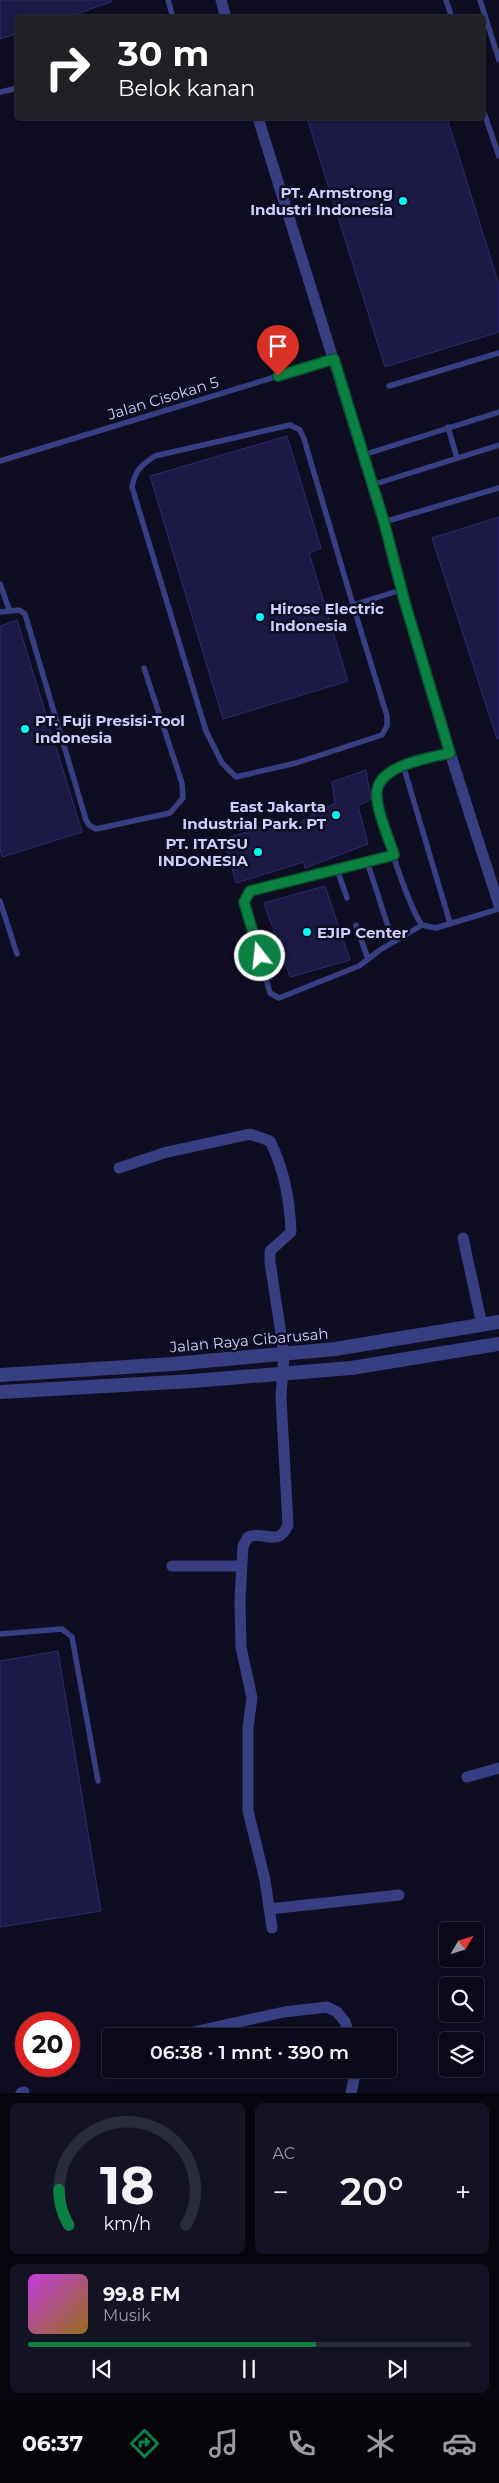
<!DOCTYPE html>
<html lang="id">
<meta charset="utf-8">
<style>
:root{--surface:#0a0a1a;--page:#131323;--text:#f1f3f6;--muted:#999aa2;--line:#2a2b39;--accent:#0b8043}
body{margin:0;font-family:Montserrat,sans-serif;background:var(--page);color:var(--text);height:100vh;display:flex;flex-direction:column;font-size:19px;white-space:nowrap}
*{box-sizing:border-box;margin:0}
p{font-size:16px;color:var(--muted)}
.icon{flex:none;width:28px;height:28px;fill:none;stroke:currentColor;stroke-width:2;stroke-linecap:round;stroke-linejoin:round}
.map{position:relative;height:2093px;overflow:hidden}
.drawer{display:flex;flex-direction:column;gap:10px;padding:10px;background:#06060e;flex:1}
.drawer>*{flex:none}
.hud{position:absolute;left:15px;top:15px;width:470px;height:105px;border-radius:5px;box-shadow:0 1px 4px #0004,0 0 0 1px var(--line);background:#202124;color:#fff;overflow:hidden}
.needle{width:32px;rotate:52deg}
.controls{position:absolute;left:439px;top:1922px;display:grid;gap:10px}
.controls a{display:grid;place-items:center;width:45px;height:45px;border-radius:5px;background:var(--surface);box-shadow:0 1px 4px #0004,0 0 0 1px var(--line);font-size:25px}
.speed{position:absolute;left:15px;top:2012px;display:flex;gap:10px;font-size:25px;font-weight:700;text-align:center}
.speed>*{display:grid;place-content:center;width:65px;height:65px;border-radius:50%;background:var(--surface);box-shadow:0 1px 4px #0004,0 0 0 1px var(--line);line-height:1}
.speed .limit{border:8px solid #d22;background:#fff;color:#111}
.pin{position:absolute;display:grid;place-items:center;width:42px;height:42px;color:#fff;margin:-51px -21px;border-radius:50% 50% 50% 0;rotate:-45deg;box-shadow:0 0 5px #0007}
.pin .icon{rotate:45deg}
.me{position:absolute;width:55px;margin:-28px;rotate:344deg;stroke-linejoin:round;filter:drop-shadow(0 0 4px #0008)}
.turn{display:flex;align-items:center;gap:18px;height:105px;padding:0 20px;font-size:22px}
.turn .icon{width:65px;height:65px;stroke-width:2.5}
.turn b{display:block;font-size:35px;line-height:42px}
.big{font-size:38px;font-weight:600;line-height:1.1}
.drawer .widget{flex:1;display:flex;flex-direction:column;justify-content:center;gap:8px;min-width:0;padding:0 18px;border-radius:8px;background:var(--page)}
.drawer .dial{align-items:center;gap:0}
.dial svg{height:130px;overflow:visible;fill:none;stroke:var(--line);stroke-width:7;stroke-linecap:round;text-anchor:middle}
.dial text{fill:var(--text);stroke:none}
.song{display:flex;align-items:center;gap:15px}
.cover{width:60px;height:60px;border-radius:8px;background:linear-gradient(135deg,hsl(290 70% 55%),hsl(40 70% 35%))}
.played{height:5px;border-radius:2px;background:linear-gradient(90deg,var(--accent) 65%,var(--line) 65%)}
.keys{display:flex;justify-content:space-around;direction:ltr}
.heat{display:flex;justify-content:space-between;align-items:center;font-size:28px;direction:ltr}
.drawer .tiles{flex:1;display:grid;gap:10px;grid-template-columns:1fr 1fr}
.widget:last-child{grid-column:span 2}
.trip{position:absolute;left:102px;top:2028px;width:295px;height:50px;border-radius:5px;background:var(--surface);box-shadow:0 1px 4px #0004,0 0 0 1px var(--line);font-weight:600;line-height:50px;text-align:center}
.menu{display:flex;height:80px;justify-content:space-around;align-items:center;background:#04040a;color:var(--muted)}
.menu .icon{width:35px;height:35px}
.menu .selected{color:var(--accent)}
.menu b{font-size:22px;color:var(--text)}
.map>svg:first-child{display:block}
</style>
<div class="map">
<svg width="499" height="2093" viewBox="0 0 499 2093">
<rect width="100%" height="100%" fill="#0e0d22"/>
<path fill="#1c1944" stroke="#302b70" d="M0,0h111v2l-46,16h-47v15l-18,6z
M307,118h140l52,167v47l-114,35z
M287,436l34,112 -12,5 39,128 -125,38 -73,-243z
M499,517v221l-2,1 -65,-201z
M17,620l65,212 -80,25 -2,-8v-223z
M366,770l5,29 -13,7 10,38 -63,24 -1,-6 -68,21 -12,-44 55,-17 3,9 53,-28 -3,-21z
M325,886l25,74 -60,17 -26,-74z
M58,1651l43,260 -101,16v-266z"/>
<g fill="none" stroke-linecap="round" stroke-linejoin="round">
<path stroke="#373e82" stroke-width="5.5" d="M168,0l5,18
M446,0l6,18
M480,0l19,60
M0,92l18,-4
M482,107l17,49
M389,386l110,-33
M448,427l9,31
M363,455l136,-43
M0,461l334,-102
M372,485l127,-40
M384,522l115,-34
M0,584l9,25
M353,605l34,111v10l-5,9 -86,28 -60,14 -14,-14 -16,-32 -74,-244c3,-16 9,-22 23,-31l135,-31 10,5 4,9 49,166 48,-15
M0,612l19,-2 6,4 61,206 3,5 7,4 74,-16 13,-15 -1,-15 -38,-115
M449,753c-20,5 -51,8 -66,25 -3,4 -6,10 -6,14 -1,19 33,118 45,133l14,3 63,-19
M403,765l47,158
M394,855l-144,36 -6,11 26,91 9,5 80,-32 21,-16 42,-25
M367,861l26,81
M337,869l10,29
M0,901l17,53
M356,925l12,34
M0,1634l62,-5 10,8 26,144"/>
<path stroke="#373e82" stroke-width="11" d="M221,0l5,18
M258,118l126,404c32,130 74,256 115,383
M119,1168l48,-16 83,-18 20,7c14,28 20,61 21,91l-21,19v11l14,92 -3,44 7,127c-10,23 -24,5 -40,12l-5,9 -3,54 1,47 11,51 -4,30v83l17,69 7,48
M463,1238l19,87
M172,1566h70
M467,1777l32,-9
M269,1909l130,-14
M175,2036l109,-24 43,-5 10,5 8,10 5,14
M21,2093l3,-1
M351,2093l5,-24"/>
<path stroke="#373e82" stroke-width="14" d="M0,1375l173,-11 162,-15 164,-27
M0,1392l193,-11 158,-13 148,-24"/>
</g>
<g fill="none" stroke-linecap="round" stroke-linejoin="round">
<g stroke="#07532c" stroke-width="12">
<path id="route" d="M260,956l-16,-54 6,-11 144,-36c-5,-17 -19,-47 -17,-64 3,-26 52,-33 73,-38l-45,-150 -21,-81 -50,-163 -56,17"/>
</g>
<use href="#route" stroke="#0b8043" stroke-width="9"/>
</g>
<g fill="#00faf4" stroke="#0e0d22" stroke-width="2">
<circle cx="403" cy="201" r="5"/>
<circle cx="260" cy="617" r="5"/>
<circle cx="25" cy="729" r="5"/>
<circle cx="336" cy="815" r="5"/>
<circle cx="258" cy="852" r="5"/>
<circle cx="307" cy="932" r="5"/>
</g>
<g text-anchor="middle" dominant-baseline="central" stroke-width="5" stroke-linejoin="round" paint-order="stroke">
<g font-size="15" font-weight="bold" fill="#cfcfff" stroke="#0e0d22" text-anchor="end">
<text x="393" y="192">PT. Armstrong<tspan x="393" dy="17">Industri Indonesia</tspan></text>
<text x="270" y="608" text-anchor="start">Hirose Electric<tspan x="270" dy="17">Indonesia</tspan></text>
<text x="35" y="720" text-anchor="start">PT. Fuji Presisi-Tool<tspan x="35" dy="17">Indonesia</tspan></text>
<text x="326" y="806">East Jakarta<tspan x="326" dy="17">Industrial Park. PT</tspan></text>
<text x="248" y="843">PT. ITATSU<tspan x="248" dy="17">INDONESIA</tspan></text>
<text x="317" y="932" text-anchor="start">EJIP Center</text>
</g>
<g font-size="15" fill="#cfcfff" stroke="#0e0d22">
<text transform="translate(163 398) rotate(-17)">Jalan Cisokan 5</text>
<text transform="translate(249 1340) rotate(-5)">Jalan Raya Cibarusah</text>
</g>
</g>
</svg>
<div class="controls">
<a><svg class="needle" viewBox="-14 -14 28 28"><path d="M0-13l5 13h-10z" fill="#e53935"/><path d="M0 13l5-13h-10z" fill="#999aa2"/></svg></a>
<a><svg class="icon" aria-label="search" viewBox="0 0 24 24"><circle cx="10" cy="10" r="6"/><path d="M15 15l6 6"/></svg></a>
<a><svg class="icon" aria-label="layers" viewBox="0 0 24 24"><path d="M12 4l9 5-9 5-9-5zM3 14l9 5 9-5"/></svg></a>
</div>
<div class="speed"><div class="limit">20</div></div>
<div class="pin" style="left:278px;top:376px;background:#d93025"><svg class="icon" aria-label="arrive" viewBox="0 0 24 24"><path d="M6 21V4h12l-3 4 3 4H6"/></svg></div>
<svg class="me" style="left:260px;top:956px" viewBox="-20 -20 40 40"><circle r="17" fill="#0b8043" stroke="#fff" stroke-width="3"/><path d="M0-11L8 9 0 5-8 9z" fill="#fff"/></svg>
<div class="trip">06:38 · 1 mnt · 390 m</div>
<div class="hud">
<div class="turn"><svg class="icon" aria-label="right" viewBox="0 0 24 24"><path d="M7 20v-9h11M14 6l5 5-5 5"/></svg><div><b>30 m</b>Belok kanan</div></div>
</div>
</div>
<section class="drawer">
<div class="tiles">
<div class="widget dial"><svg viewBox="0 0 100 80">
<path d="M14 69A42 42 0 1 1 86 69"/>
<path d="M14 69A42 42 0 0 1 8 47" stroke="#0b8043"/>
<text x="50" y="56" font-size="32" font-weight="700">18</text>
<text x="50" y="72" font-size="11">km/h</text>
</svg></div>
<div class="widget"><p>AC</p>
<div class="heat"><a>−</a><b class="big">20°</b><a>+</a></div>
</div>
<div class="widget">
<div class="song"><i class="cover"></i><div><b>99.8 FM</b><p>Musik</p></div></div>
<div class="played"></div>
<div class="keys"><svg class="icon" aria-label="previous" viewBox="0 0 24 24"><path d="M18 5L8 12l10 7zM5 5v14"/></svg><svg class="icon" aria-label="pause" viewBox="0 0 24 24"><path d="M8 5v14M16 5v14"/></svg><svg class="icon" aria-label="next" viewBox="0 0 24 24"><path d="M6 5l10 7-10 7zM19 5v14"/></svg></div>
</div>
</div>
</section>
<nav class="menu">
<b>06:37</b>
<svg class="icon selected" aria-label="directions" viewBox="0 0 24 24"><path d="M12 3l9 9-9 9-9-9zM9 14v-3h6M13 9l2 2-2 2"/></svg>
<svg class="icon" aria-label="music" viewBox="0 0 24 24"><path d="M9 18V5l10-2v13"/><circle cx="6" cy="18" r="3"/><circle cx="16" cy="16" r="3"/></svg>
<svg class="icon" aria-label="phone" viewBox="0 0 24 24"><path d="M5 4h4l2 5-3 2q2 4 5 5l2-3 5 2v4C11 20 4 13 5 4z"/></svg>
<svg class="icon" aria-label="climate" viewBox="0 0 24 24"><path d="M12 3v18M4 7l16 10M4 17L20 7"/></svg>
<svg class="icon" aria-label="car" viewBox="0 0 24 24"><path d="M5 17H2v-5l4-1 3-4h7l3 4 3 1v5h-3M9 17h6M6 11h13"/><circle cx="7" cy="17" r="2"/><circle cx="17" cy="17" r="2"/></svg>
</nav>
